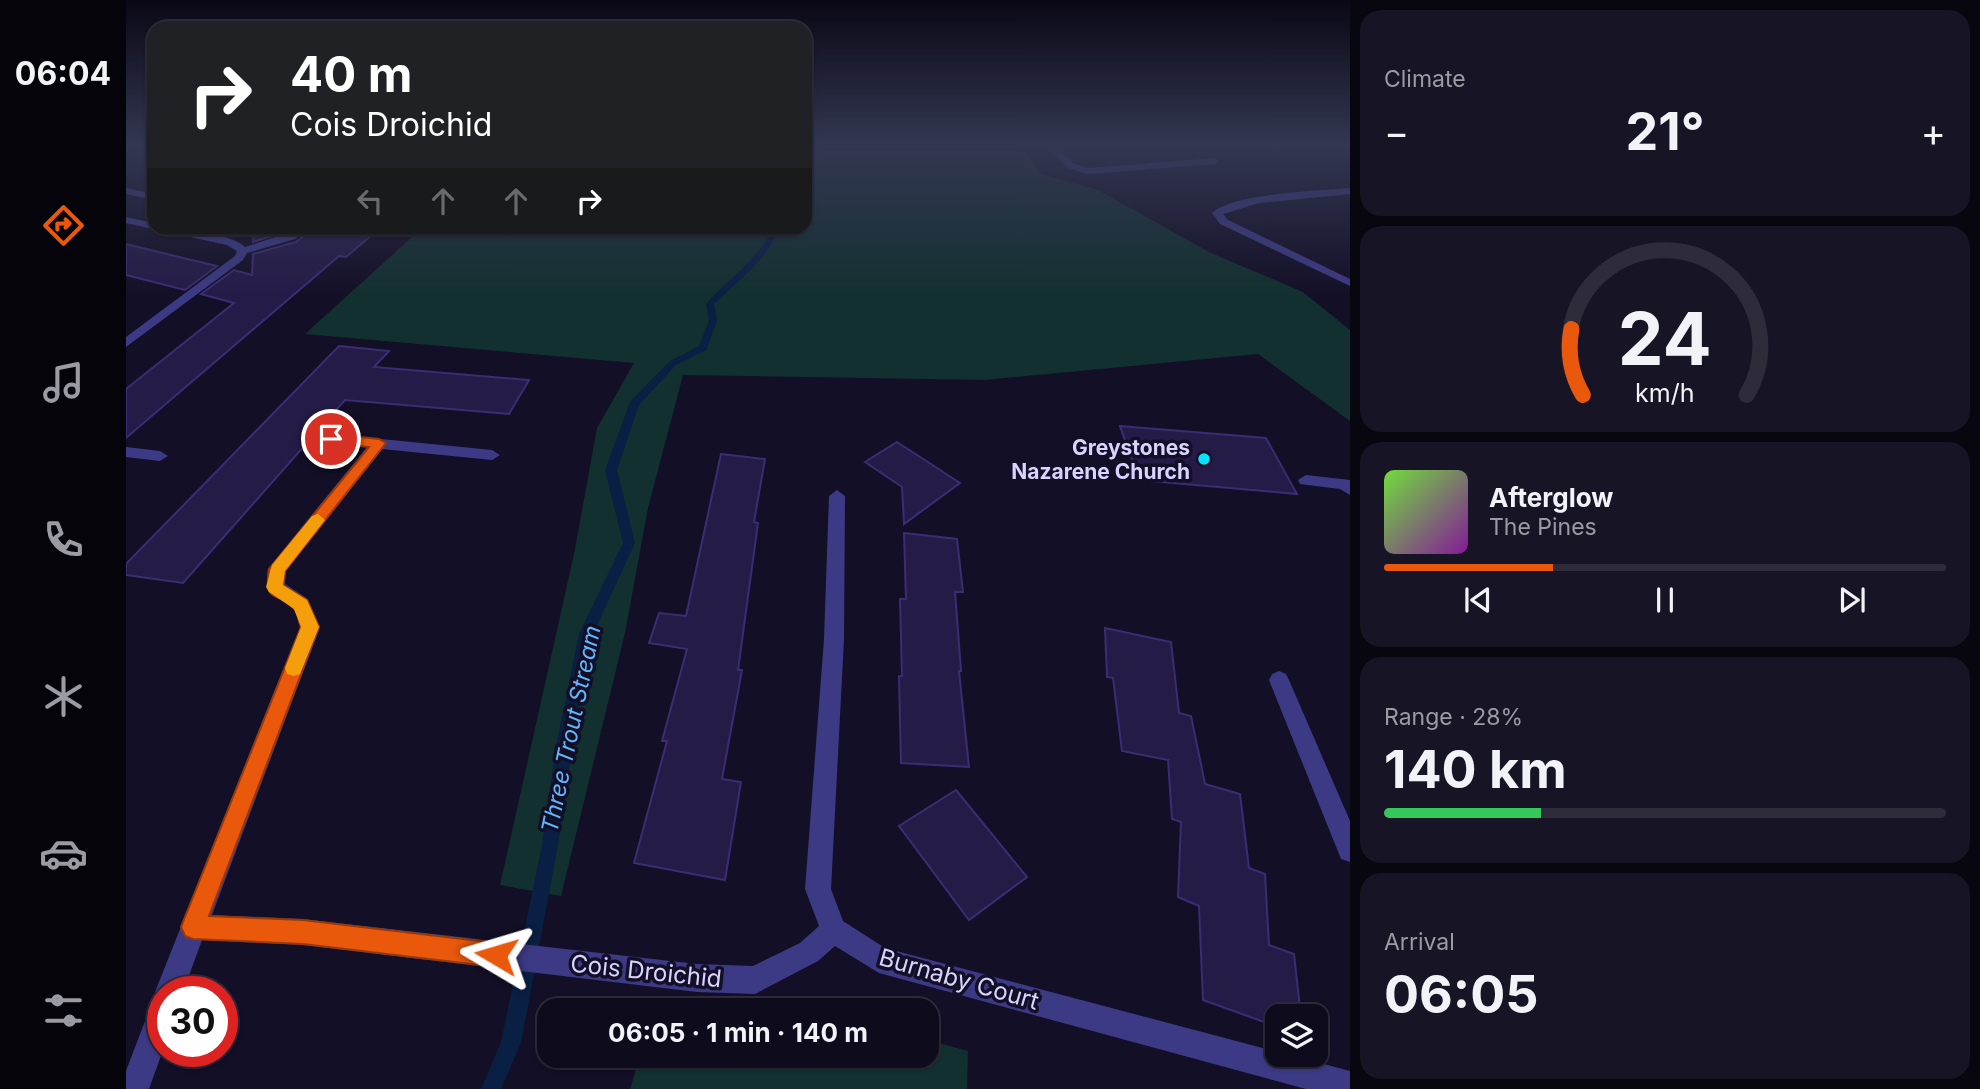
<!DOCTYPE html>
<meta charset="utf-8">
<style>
:root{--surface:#0e0b1c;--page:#171425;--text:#f1f3f6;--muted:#9b9ba3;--line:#2e2b3b;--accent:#ea580c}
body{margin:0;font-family:Inter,sans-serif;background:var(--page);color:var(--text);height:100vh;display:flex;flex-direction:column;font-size:26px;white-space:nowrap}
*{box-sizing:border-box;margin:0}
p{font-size:23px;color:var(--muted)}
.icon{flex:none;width:38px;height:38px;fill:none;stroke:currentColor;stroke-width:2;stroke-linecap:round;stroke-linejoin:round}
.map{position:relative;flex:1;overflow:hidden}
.side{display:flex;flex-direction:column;gap:10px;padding:10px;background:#08060f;width:630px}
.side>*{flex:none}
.banner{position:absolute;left:21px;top:21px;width:665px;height:214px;border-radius:21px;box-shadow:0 2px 5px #0004,0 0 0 2px var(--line);background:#202124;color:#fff;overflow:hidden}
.fabs{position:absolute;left:1139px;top:1004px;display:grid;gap:14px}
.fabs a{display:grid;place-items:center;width:63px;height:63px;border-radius:14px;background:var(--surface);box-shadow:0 2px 5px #0004,0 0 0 2px var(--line);font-size:35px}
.speed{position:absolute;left:21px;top:976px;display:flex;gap:14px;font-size:35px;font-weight:700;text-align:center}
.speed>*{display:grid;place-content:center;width:91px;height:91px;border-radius:50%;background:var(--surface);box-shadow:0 2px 5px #0004,0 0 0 2px var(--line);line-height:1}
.speed .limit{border:10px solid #d22;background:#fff;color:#111}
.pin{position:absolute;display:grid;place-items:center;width:60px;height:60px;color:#fff;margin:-30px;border:4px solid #fff;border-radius:50%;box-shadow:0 2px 7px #0007}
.me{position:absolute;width:77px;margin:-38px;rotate:277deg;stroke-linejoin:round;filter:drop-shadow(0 0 5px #0008)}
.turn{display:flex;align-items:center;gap:24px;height:147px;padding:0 28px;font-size:32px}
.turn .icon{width:91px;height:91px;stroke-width:2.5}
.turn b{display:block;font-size:49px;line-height:60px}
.lanes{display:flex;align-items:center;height:66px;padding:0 28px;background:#0003;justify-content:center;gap:35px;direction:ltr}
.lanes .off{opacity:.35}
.big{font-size:52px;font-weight:700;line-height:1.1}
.side .tile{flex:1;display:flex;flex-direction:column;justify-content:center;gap:10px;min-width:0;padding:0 24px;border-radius:21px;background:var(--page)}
.side .dial{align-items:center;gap:0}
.dial svg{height:182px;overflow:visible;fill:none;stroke:var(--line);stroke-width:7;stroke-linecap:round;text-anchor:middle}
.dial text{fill:var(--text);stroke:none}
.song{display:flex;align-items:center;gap:21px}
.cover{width:84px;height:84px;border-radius:10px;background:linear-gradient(135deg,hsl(100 70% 55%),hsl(290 70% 35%))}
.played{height:7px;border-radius:4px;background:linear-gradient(90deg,var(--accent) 30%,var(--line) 30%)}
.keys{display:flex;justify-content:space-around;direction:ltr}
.heat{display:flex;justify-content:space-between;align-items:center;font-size:38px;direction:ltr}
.charge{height:10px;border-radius:5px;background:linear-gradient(90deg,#34c759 28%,var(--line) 0)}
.trip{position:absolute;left:411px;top:998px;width:402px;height:70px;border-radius:21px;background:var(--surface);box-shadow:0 2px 5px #0004,0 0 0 2px var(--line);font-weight:700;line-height:70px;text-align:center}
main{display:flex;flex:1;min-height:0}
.tabs{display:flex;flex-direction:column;width:126px;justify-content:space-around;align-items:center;background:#06040b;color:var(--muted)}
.tabs .icon{width:49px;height:49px}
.tabs .selected{color:var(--accent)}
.tabs b{font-size:32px;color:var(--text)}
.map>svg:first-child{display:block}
</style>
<main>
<nav class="tabs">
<b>06:04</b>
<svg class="icon selected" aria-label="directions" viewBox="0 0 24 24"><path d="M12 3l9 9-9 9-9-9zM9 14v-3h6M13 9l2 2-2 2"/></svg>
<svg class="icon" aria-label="music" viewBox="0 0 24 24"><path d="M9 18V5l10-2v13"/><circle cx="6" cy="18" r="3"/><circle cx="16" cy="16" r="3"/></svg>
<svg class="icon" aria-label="phone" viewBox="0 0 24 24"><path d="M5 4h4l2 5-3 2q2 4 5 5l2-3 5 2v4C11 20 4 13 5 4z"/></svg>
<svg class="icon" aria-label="climate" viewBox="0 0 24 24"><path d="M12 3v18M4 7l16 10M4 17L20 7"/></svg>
<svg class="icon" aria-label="car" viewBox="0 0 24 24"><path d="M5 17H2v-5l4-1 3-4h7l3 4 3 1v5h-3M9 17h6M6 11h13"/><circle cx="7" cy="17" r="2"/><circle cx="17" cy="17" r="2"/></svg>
<svg class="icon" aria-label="filters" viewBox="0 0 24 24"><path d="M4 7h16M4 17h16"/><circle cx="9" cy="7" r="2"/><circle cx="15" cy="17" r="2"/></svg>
</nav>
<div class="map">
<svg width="1224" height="1089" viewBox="0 0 1224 1089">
<rect width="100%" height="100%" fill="#130f26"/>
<path fill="#12302f" d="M679,145h215l21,29 57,16 113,63 92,39 47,38v91l-92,-67 -273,26 -302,-5 -35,133 -23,125 -64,263 -61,-11 74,-331 23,-126 37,-65 -329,-29 117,-106h383z
M802,1040l40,11 -1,38h-337l10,-34h288z"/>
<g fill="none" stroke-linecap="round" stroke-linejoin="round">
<path fill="#0a1f44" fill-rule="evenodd" d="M647,228h7c-14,33 -41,52 -66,76l3,17 -11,29 -30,15 -37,40 -22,65 18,73 -42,91 -20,107 -15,104 -37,198 -20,46h-20l20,-47 41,-197 15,-104 22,-107 44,-91 -18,-73 25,-68 40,-41 29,-15 10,-25 -3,-17c23,-26 51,-43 67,-76z"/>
</g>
<path fill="#241b47" stroke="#3b2d73" stroke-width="2" d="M128,228h42l-43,14z
M188,228h66l-34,29 -7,-1 -213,182v-49l108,-86 -33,-9 33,-24 18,5 1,-21 43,-12z
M0,244l53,13 38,9 -32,24 -59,-15z
M213,346l50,5 -15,16 155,13 -20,34 -164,-14 -162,183 -57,-8v-11z
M994,426l146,12 31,56 -158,-14z
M771,442l63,41 -56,41 -2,-37 -37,-25z
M595,454l44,5 -11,63 4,1 -20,147h4l-20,109 19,3 -16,98 -91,-17 33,-122h-5l25,-92 -38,-6 10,-30 27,3z
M778,533l53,6 6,53h-8l6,79h-2l10,96 -68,-4 -2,-87h3l-2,-77h6z
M979,628l66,14 8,71 12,3 14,68 35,10 9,74 16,6 4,71 25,9 7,63h-23v10l-75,-27 -4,-94 -21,-9 3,-75 -9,-3 -4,-59 -46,-9 -9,-73 -6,-1z
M830,790l71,87 -58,43 -70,-94z"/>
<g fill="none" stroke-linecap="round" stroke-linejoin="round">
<path fill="#3d3a85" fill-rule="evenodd" d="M917,145h9l22,19 14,4 127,-10 4,3 -4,3 -128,10 -19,-6z
M1141,145h10l4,4 -7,2z
M0,188l28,6v6l-28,-6z
M1224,188v6l-91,9 -36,11 5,6 122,59v7l-130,-62 -8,-11c23,-20 106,-22 138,-25z
M0,217l28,6v5c22,0 76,4 91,19 18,-5 52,-20 67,-19l-17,11 -48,14 -4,7 -117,87v-10l109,-81 2,-5 -10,-6 -101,-22z
M205,434l161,16 8,5 -8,5 -110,-11 -96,122 -1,13 23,15 12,28 -108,288 91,4 394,45 56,2 47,-23 19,-17 -14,-37 19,-250 5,-143 8,-6 8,6 -1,143 -13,250 12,32 42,27 393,104v3h12l60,16v18h-44l-427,-116 -44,-27 -17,15 -63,33 -58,-2 -394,-47 -101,-5 -19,52h-20v58l-14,39h-23v-18l27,-71 5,-2 -3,-6 145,-365c-2,-5 -3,-13 -6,-17 -15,-22 -31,-3 -26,-41l99,-122 -41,-5 -3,-3z
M0,447l34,4 8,5 -8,5 -34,-4z
M1180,475l44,5v15l-10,-6 -40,-5 -2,-4z
M1153,671l7,3 3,6 61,141v41l-9,-3 -72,-179 3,-6z"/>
</g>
<linearGradient id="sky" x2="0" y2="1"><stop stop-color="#0a0815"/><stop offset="0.49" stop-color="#333752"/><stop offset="1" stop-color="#333752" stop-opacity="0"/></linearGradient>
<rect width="1224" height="297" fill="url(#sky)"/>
<path fill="#ea580c" stroke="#983908" stroke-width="2" d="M205,434l48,5 7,4 -101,128 -2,14 24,15 12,27 -110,289 94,4 193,23 9,3 4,9 -4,9 -9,3 -193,-23 -110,-5 -8,-3 -4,-9 120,-300c-2,-5 -3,-13 -6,-17 -15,-21 -32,-3 -26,-41l100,-122 -43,-5 -2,-3z"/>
<path fill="#f59e0b" d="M192,514l7,6 -40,51 -2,14 24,15 12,27 -19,47 -6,2 -7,-2 -2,-6 16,-41 -7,-18 -25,-17 -3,-5 6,-22 40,-49z"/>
<circle fill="#00e5ff" stroke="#130f26" stroke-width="2.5" cx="1078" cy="459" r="7"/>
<g text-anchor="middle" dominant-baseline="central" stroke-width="7" stroke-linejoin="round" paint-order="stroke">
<g font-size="21" font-weight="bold" fill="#d9d4ff" stroke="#130f26" text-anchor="end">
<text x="1064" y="447">Greystones<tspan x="1064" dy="24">Nazarene Church</tspan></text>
</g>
<g font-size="23" font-style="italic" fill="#62b6ff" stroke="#130f26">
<text transform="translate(445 729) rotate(-78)">Three Trout Stream</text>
</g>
<g font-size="24" fill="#d9d4ff" stroke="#130f26">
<text transform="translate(520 971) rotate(6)">Cois Droichid</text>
<text transform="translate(833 979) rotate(16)">Burnaby Court</text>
</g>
</g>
</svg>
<div class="fabs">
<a><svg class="icon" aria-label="layers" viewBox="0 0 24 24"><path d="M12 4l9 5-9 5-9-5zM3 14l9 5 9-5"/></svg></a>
</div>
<div class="speed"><div class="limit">30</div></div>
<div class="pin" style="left:205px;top:439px;background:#d93025"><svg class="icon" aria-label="arrive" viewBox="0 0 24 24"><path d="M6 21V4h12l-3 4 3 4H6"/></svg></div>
<svg class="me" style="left:370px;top:955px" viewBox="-20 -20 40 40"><path d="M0-17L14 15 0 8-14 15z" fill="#ea580c" stroke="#fff" stroke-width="4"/></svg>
<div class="trip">06:05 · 1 min · 140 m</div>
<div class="banner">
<div class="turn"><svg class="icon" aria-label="right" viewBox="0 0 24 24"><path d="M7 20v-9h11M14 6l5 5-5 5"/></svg><div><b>40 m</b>Cois Droichid</div></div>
<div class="lanes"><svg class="icon off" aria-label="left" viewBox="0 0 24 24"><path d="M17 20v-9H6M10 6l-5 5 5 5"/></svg><svg class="icon off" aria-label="ahead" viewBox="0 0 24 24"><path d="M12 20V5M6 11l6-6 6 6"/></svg><svg class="icon off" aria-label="ahead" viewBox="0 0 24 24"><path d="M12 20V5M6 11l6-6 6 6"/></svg><svg class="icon" aria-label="right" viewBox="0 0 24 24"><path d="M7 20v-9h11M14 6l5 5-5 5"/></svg></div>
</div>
</div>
<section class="side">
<div class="tile"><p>Climate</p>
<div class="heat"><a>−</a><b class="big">21°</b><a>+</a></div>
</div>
<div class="tile dial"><svg viewBox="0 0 100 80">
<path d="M14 69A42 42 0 1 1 86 69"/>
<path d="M14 69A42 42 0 0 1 9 40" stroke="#ea580c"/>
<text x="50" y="56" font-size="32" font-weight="700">24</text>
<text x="50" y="72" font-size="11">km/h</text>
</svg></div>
<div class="tile">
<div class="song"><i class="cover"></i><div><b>Afterglow</b><p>The Pines</p></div></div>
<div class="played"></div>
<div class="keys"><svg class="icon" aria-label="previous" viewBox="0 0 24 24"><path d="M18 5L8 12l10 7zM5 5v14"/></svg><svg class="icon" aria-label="pause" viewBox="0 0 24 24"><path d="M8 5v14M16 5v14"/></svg><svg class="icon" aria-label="next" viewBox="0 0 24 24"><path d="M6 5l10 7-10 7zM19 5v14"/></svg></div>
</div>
<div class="tile"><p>Range · 28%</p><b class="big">140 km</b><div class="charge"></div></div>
<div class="tile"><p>Arrival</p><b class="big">06:05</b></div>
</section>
</main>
